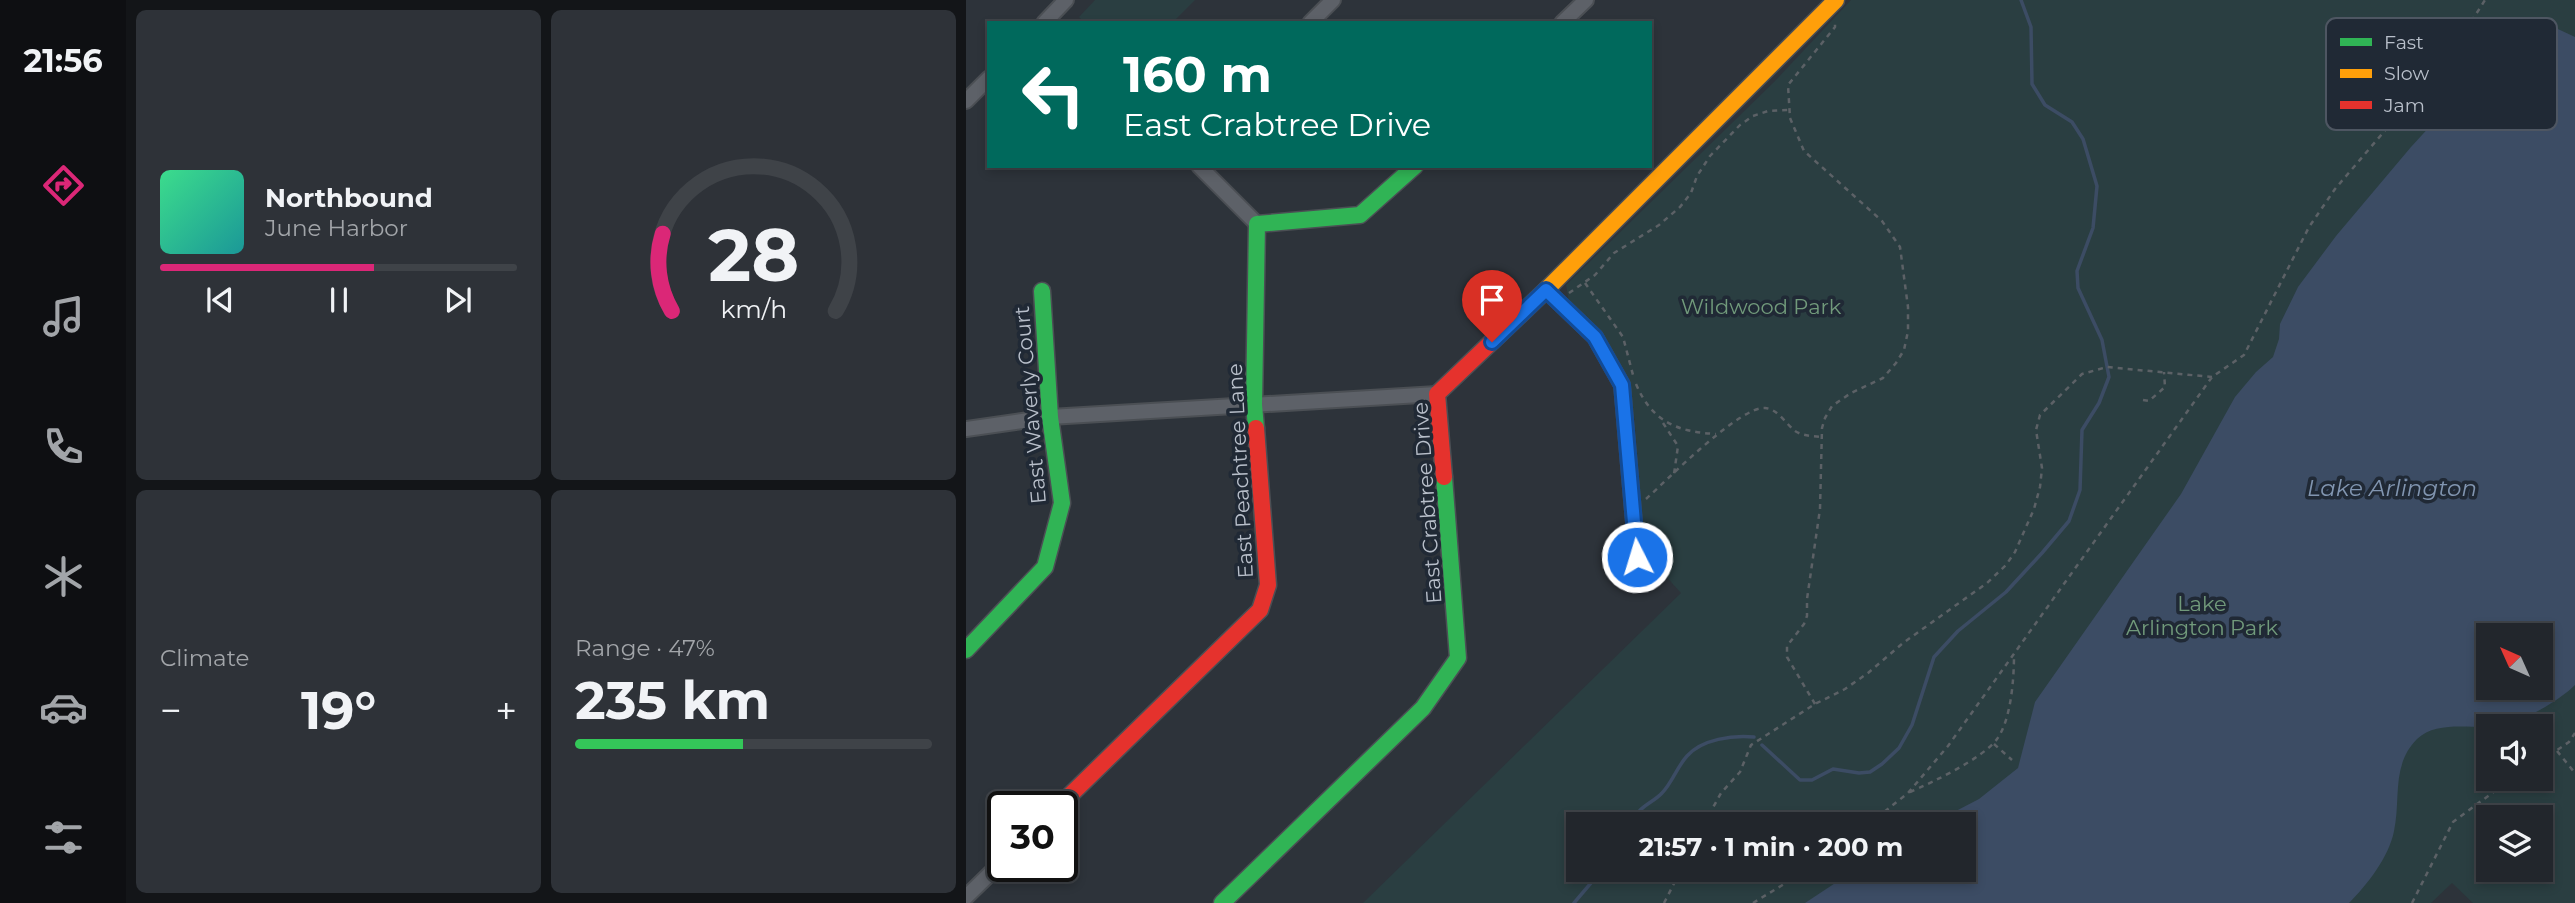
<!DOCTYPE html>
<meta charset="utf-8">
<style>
:root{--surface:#22262c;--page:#2e3238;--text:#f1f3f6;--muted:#a2a5a9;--line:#3f4348;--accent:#db2777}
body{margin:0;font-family:Montserrat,sans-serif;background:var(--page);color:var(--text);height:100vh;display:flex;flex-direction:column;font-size:26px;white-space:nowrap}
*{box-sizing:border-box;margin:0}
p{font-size:23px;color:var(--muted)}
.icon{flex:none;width:38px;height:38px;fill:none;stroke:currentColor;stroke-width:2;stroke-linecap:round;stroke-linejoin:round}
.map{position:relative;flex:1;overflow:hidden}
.drawer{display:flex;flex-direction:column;gap:10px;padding:10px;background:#131518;width:840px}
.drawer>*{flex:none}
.guide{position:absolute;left:21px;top:21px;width:665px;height:147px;border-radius:0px;box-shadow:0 4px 10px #0003,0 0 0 2px var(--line);background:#00695c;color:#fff;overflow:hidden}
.needle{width:46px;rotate:315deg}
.buttons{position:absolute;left:1510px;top:623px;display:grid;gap:14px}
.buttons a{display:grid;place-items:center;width:77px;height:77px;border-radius:0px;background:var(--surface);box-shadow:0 4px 10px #0003,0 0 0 2px var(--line);font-size:35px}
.speed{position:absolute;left:21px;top:791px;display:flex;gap:14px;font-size:35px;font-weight:700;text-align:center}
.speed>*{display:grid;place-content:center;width:91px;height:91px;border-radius:50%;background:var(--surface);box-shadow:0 4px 10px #0003,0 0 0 2px var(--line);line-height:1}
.speed .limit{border:4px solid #111;border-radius:10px;background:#fff;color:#111}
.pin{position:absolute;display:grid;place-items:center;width:60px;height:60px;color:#fff;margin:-72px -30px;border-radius:50% 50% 50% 0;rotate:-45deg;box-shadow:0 0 7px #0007}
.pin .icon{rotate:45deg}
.me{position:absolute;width:77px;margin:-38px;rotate:355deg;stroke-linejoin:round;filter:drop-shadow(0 0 5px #0008)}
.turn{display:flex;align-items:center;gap:24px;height:147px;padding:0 21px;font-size:32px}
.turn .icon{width:91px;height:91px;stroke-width:2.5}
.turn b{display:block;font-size:49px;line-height:60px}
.big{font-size:52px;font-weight:700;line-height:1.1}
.drawer .card{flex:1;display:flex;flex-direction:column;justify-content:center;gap:10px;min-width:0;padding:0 24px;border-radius:10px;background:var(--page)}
.drawer .dial{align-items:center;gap:0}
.dial svg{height:182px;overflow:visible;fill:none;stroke:var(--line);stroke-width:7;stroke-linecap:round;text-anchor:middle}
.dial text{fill:var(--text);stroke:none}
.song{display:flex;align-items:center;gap:21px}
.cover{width:84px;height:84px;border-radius:10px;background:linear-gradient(135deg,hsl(150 70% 55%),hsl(180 70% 35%))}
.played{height:7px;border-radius:4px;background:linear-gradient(90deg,var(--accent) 60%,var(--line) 60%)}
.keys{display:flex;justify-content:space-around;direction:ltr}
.heat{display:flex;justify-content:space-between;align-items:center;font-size:38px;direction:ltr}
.charge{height:10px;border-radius:5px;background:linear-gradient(90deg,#34c759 47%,var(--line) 0)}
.drawer .tiles{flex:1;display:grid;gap:10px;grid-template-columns:repeat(2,1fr)}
.trip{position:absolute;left:600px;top:812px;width:410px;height:70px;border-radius:0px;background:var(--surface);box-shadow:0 4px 10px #0003,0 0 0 2px var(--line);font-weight:700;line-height:70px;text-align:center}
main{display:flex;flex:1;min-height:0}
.tabs{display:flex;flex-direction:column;width:126px;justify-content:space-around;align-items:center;background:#0e0f12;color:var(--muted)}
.tabs .icon{width:49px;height:49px}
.tabs .selected{color:var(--accent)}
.tabs b{font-size:32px;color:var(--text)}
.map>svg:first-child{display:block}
</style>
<main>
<nav class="tabs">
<b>21:56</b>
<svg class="icon selected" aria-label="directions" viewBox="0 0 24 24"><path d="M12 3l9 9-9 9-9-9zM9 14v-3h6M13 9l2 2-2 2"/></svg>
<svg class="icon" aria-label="music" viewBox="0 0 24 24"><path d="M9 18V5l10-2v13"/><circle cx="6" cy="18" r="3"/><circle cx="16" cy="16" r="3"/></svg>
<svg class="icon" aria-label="phone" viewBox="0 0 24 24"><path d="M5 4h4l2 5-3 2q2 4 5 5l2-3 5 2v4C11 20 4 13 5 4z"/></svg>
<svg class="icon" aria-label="climate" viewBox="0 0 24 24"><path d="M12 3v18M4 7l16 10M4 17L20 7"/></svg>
<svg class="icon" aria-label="car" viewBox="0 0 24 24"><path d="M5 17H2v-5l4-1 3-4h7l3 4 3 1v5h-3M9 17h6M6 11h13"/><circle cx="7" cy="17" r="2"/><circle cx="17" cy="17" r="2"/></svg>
<svg class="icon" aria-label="filters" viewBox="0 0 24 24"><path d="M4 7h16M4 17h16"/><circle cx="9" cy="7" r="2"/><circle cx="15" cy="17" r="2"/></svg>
</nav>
<section class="drawer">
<div class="tiles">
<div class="card">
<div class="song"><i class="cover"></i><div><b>Northbound</b><p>June Harbor</p></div></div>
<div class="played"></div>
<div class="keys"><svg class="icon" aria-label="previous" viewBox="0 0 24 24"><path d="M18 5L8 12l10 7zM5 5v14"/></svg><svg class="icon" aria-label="pause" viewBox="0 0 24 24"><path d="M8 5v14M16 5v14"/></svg><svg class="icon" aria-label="next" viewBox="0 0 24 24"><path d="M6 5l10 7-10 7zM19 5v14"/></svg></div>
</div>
<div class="card dial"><svg viewBox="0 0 100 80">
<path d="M14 69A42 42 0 1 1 86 69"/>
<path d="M14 69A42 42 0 0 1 10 35" stroke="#db2777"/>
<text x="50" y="56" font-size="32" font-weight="700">28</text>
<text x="50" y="72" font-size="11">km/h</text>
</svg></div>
<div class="card"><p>Climate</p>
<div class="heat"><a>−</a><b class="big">19°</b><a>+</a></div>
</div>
<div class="card"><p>Range · 47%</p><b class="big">235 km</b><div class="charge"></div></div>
</div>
</section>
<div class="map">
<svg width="1609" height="903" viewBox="0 0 1609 903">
<rect width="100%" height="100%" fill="#2d333a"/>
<path fill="#2a3e41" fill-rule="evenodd" d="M129,0h100l-23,23h-87l-6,-6z
M885,0h724v903h-102l-21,-20 -21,20h-1068l318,-310 -36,-40 -11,-139 -6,-31 -22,-44 -37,-37 -3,-17 209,-204zM1522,635h53v53h-53zM1522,726h53v53h-53zM1522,817h53v53h-53zM612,824h386v46h-386z"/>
<path fill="#3c4c64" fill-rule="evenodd" d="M1579,23l30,14v648c-16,16 -53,37 -75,41 -25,4 -62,-7 -83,13 -26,26 -16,60 -23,92 -5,26 -27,54 -45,72h-544l50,-33h109v-46h-33l48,-25 39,-31 17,-66 146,-208 54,-97 21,-25 17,-15 6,-18 1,-15 18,-37 38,-51 75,-89 88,-96 15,-12zM1522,635h53v53h-53z"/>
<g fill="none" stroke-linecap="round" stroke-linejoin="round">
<path stroke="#3c4c64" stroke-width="3.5" d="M796,745l38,35h12l21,-11 26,4 11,-1 12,-8 17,-16 13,-23 22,-68 24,-26 48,-39 36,-39 27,-32 11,-31 2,-60 17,-27 10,-26 -7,-37 -24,-52 -1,-17 16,-43 4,-42 -14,-47 -11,-17 -27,-17 -13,-21 -1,-57 -10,-27
M668,824c1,-17 18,-20 28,-31 10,-10 15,-26 25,-37 15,-17 46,-21 67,-19
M608,903l28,-33"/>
<g stroke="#4b4f54" stroke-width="18">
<path id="street" d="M78,23l22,-23
M344,23l23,-23
M596,23l24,-23
M0,101l23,-23
M233,166l58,58
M580,290l49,47 27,48 15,172 -4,26
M0,429l84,-12 387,-23
M0,897l37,-36"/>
</g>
<g stroke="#4b4f54" stroke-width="19">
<path id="fast" d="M290,428l-2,-23 3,-181 103,-9 55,-49
M0,650l79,-83 17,-64 -12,-86 -8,-126
M256,903l201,-195 35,-50 -14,-181"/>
</g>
<g stroke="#4b4f54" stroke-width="19">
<path id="slow" d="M579,291l291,-291"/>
</g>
<g stroke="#4b4f54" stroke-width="19">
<path id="jam" d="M478,477l-7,-83 108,-103
M92,807l202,-197 8,-25 -12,-157"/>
</g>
<path stroke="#5c6166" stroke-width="2.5" stroke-dasharray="5 5" stroke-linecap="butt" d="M619,283l38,54 10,38
M603,293l26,-18 19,-22 45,-28 21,-18 11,-14 6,-17 13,-20 30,-31 13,-9 15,-5 21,-1
M670,384c16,38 42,48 80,50
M1177,400l6,1 16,-14 -1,-15
M697,423l15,23 -4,28
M680,499c21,-19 94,-93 119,-91 13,1 21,16 30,23 8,5 17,5 26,6
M849,704l-28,-47v-11l17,-22 3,-8v-17l13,-90 2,-81 3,-10 7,-12 19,-13 32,-15 13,-15 8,-13 4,-19v-24l-8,-60 -18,-26 -78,-70 -14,-33 -2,-33 47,-58v-4
M1028,744l18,16
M1591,751l18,22
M1575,761l28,-19 6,-9
M944,792c23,-10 72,-33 87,-53 14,-19 17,-60 17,-84
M738,824l17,-31 19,-21 11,-27 64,-41 30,-15 23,-16 35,-30 84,-60 19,-18 9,-13 19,-43 6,-22 2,-19 -6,-38 4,-15 42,-41 25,-7 105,10
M903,824l39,-31 40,-47 264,-369 32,-22 65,-128 26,-38 117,-137 33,-52
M698,903l17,-33
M787,903l54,-33
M1446,903l41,-81 58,-43"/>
<use href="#street" stroke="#5d6168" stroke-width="14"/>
<use href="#fast" stroke="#30b455" stroke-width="16"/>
<use href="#slow" stroke="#ff9f0a" stroke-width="16"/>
<use href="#jam" stroke="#e5322d" stroke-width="16"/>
</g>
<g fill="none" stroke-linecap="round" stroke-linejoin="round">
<g stroke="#114b97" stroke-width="18">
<path id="route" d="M526,342l54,-52 49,47 27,48 15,172"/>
</g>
<use href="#route" stroke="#1a73e8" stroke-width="12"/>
</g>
<g text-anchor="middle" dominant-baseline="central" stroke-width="7" stroke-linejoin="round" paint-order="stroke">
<g font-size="21" fill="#719a7b" stroke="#202935">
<text x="795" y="306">Wildwood Park</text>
<text x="1236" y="603">Lake<tspan x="1236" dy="24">Arlington Park</tspan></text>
</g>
<g font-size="21" fill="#b8bfca" stroke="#202935">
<text transform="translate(64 405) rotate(-95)">East Waverly Court</text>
<text transform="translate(274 471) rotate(-93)">East Peachtree Lane</text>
<text transform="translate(461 503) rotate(-94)">East Crabtree Drive</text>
</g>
<g font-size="23" font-style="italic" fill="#8195b0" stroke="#202935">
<text x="1426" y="488">Lake Arlington</text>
</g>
</g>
<rect x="1360" y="18" width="231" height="112" rx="10" fill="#202935" stroke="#4e5662" stroke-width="2"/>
<rect x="1374" y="38" width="32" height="8" fill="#30b455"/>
<rect x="1374" y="69" width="32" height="9" fill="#ff9f0a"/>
<rect x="1374" y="101" width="32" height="8" fill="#e5322d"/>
<g font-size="19" fill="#b8bfca">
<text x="1418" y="49">Fast</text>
<text x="1418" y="80">Slow</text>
<text x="1418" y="112">Jam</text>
</g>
</svg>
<div class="buttons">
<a><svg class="needle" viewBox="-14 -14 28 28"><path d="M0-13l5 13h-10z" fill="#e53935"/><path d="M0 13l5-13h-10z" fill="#a2a5a9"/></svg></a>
<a><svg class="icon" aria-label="sound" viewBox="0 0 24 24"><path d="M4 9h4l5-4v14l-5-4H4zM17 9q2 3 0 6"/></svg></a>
<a><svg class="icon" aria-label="layers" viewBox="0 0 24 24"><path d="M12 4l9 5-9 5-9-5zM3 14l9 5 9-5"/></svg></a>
</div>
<div class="speed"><div class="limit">30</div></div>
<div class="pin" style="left:526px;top:342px;background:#d93025"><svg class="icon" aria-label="arrive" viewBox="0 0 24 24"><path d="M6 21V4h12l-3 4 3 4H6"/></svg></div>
<svg class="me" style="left:671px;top:557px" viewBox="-20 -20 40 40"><circle r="17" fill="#1a73e8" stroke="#fff" stroke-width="3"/><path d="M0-11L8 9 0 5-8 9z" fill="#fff"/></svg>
<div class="trip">21:57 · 1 min · 200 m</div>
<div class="guide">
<div class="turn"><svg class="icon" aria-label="left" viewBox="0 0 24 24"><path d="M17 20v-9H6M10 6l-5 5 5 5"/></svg><div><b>160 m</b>East Crabtree Drive</div></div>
</div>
</div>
</main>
